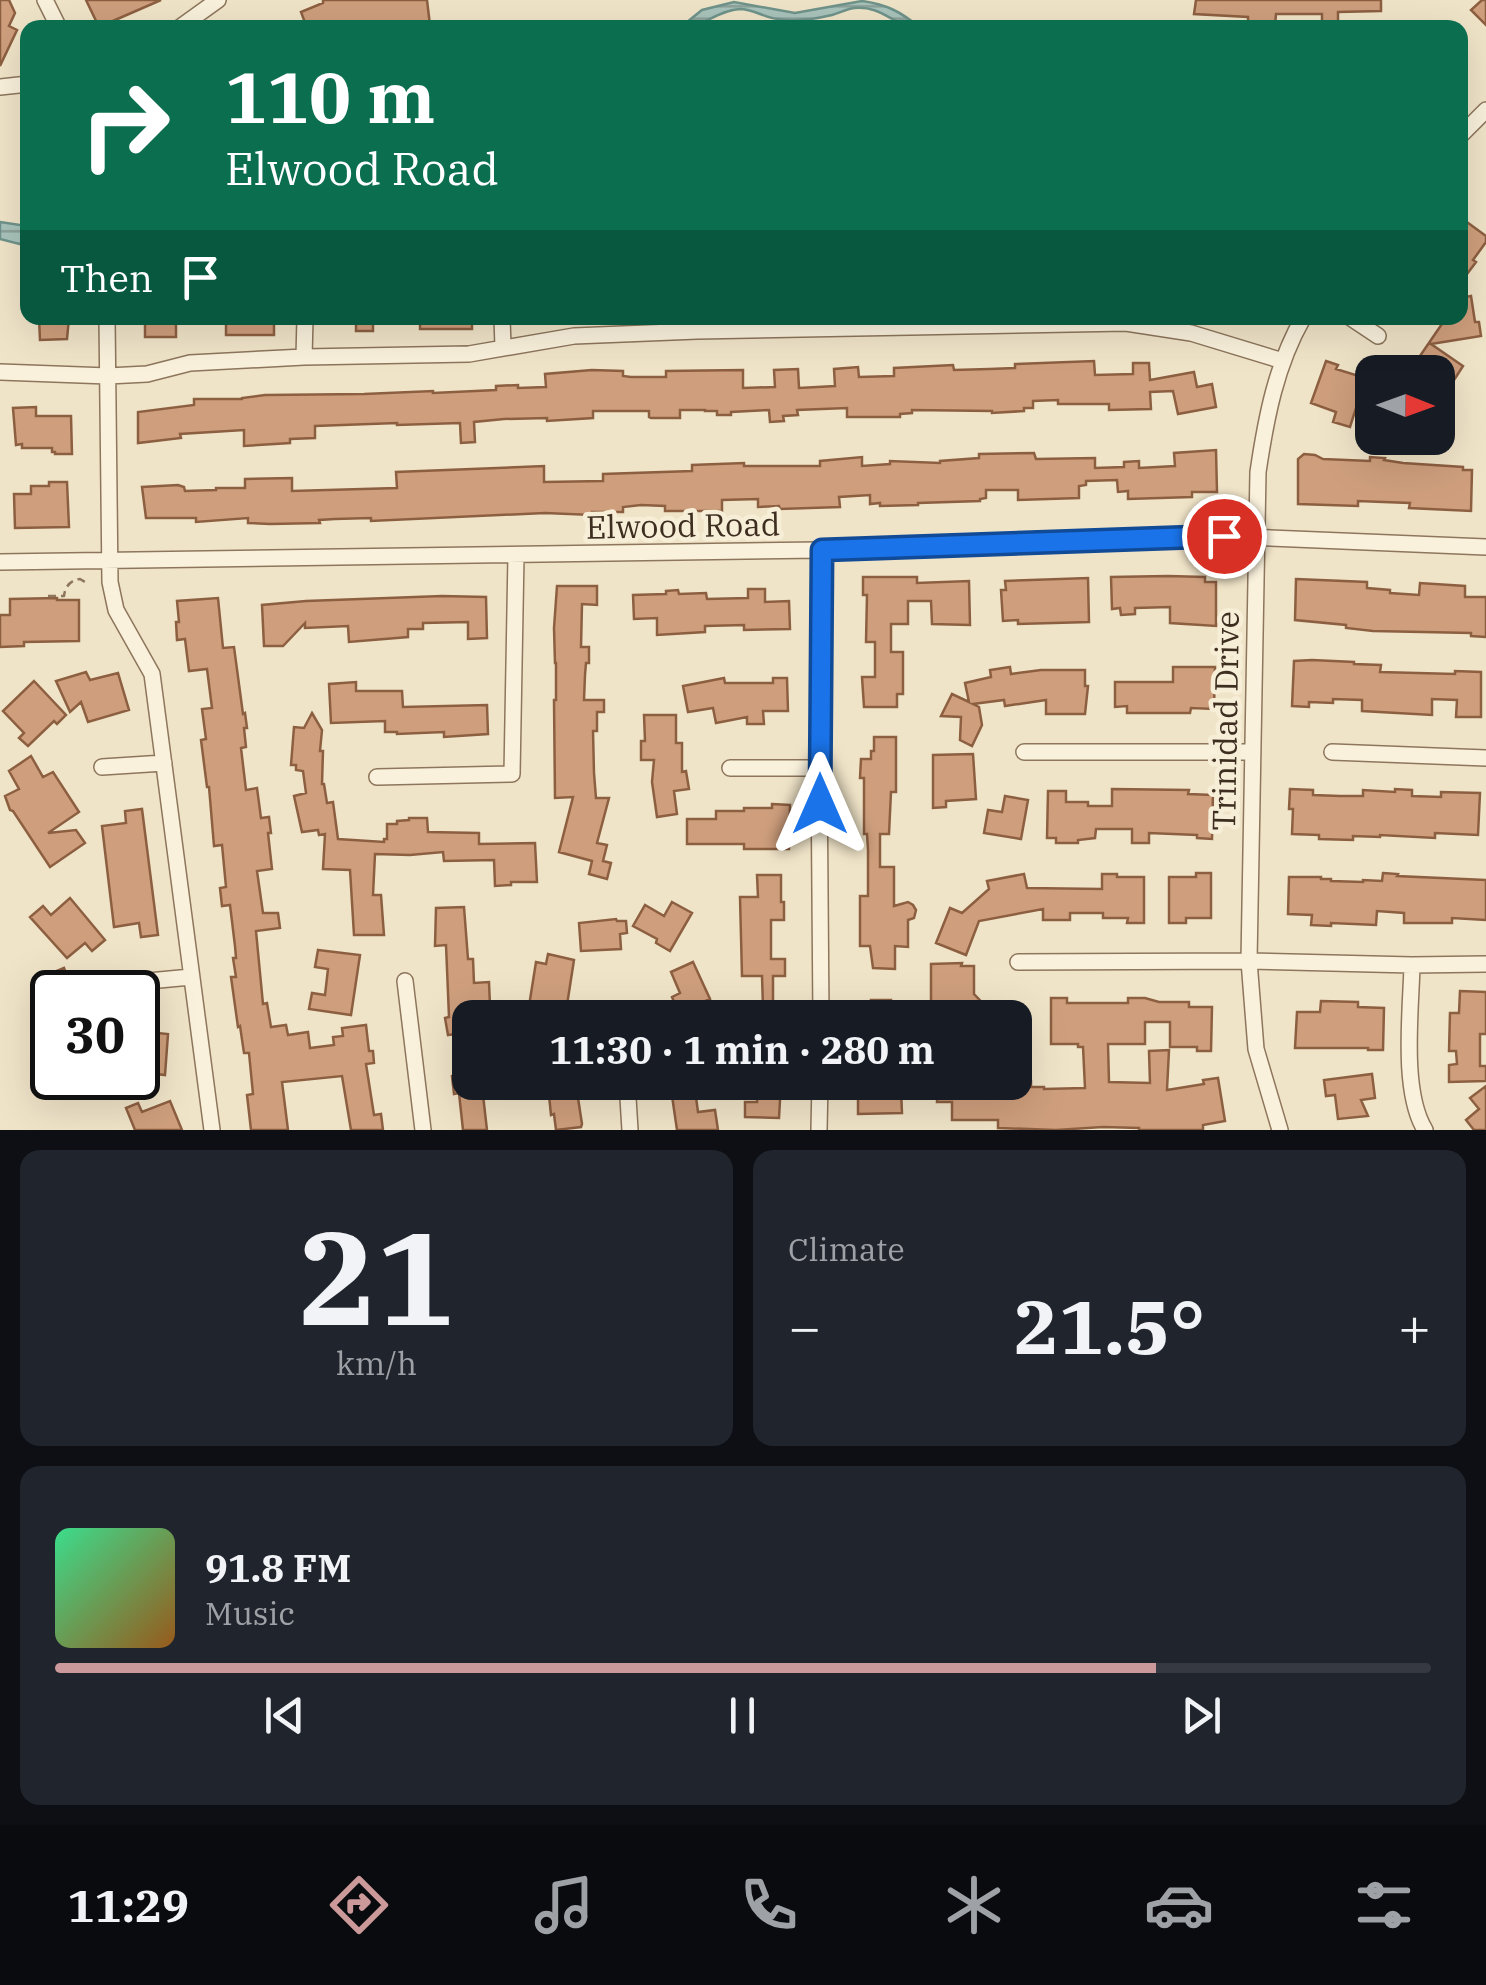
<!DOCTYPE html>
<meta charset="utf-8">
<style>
:root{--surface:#171b24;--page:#20242c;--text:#f1f3f6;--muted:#9ea1a6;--line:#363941;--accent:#cc999b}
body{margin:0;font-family:"IBM Plex Serif",serif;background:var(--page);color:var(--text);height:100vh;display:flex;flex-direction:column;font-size:38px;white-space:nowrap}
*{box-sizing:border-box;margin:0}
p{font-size:32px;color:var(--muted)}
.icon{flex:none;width:55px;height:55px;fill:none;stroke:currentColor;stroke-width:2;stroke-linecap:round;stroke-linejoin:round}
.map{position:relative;height:1130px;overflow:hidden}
.sheet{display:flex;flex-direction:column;gap:20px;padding:20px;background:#0d0f14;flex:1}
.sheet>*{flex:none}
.top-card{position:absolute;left:20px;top:20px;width:1448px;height:305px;border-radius:20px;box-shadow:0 10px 40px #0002;background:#0b6e4f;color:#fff;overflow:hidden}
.needle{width:65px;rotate:91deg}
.fabs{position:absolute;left:1355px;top:355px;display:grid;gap:20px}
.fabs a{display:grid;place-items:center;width:100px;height:100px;border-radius:20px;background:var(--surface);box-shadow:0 10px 40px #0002;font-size:50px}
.speed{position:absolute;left:30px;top:970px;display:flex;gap:20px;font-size:50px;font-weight:700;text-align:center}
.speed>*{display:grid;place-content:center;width:130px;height:130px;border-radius:50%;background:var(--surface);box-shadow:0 10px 40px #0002;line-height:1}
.speed .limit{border:5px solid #111;border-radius:15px;background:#fff;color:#111}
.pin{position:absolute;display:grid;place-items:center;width:85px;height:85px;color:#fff;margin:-42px;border:5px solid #fff;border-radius:50%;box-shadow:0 2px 10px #0007}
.me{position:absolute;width:110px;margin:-55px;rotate:0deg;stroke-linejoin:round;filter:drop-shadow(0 0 8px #0008)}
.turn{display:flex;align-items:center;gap:35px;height:210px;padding:0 40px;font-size:45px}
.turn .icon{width:130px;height:130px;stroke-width:2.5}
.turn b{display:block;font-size:70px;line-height:85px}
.then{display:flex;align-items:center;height:95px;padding:0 40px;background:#0003;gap:20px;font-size:38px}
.big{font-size:75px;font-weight:800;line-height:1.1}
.sheet .tile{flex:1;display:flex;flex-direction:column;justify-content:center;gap:15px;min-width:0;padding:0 35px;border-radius:20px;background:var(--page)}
.sheet .dial{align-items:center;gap:0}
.dial b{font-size:130px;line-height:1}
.song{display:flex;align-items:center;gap:30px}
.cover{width:120px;height:120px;border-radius:15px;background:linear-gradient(135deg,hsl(150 70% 55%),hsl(30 70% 35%))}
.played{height:10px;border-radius:5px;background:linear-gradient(90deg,var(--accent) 80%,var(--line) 80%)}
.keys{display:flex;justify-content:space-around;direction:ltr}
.heat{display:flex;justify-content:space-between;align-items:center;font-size:55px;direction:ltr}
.sheet .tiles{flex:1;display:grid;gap:20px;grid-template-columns:1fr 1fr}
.tile:last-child{grid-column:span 2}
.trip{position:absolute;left:452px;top:1000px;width:580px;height:100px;border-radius:20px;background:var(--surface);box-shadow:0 10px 40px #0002;font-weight:800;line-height:100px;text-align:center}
.tab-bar{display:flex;height:160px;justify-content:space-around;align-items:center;background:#090b0e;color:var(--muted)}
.tab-bar .icon{width:70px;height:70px}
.tab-bar .selected{color:var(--accent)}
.tab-bar b{font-size:45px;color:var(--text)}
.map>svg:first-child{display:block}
</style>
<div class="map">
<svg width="1486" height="1130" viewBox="0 0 1486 1130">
<defs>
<pattern id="water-rules" width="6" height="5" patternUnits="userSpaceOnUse" patternTransform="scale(2.5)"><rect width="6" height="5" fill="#a9c4bc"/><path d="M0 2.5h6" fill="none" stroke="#8ba098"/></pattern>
</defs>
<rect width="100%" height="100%" fill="#f0e4c8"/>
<path fill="url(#water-rules)" stroke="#6f938a" stroke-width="2.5" d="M862,1c24,3 39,11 57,26 -25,1 -35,-22 -65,-19 -7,1 -15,5 -22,7 -17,4 -37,7 -54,4 -13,-1 -25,-10 -38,-10 -22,1 -38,19 -59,18l21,-17 32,-8 61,11z
M0,222l27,4v20l-27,-7z"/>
<path fill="#cf9f7d" stroke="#8d5f41" stroke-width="2.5" d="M0,0h9l6,13 -6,13 8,4 -17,36z
M86,0h75l-62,27z
M323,0h104l3,25 -22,3h-50v-2l-51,2 -6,-16 22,-9z
M1196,0h185v11l-43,1v12h-16v-10h-46l-1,11 -27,-2v-6l-54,-3z
M1482,0h4v25l-15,-15z
M1460,217l26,19v6l-13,18 3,2 -9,12 -3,-2 -4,5z
M1471,296l4,26h4l2,14 -50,8 32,22 -25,39v-33h-29l37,-54h14v-20z
M39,318h30l-2,21 -27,1z
M145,318h31v19h-31z
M239,318h35v17h-48v-15h13z
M356,318h17v13h-17z
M420,318h52v11h-52z
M1094,361l1,14 38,-1v-11h16l1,17 44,-8 3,15 15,-3 4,23 -38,7 -5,-23 -23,1 1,17 -42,1v-6h-51v-4l-25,1v7h-9v3l-32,2v-2l-80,-1v3l-12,1v3h-53v-9l-50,2 1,5 -15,1 1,5 -14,1 -1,-12 -38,2v3h-14v-4h-12v-1h-25v8h-29l-2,-1v-6h-56v7l-46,3v-3l-43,1 -30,3 1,20 -14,1 -1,-20 -63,2v-2l-82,3v12l-25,1v4l-46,3v-16l-64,4 1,4 -43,5v-31l56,-7v-6h48v-1l23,-3 99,-1 69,-3v2l63,-3v-4l22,-1v3l28,-1 -1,-13 47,-4 31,1v5l8,1h35v-6l77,-1v18l32,-1 -1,-17 24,-1 1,19 36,-2 -1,-17 24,-2 1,10 35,-1v-8l59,-3 1,5 35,-1 26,-1v-4z
M1326,361l12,4 -2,4 23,7 -2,9 7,-2 -14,44 -17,-5 3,-10 -25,-9z
M36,407v9h35l1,38h-17v-2h-3v-4h-30v-4l-6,1 -3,-37z
M1216,450l1,42h-25v5l-64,2v-8l-10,1 -1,-12 -31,1v4l-7,1v12l-61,2v-10h-32v8l-6,1v2l-62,2v2l-38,1v-3l-10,1v-9l-31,2 1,10 -60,2 -1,-3 -21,1v-8l-36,1v11h-57v-5l-24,-1 -18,2v5h-31v3l-47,-2 -174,8v-3l-36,1 -16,1 1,3 -50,1 -22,-1v-5l-52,4v-4h-50l-4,-31 36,-2 6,2 1,4 31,-1v-2h29v-9l47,-1v13l105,-3 -1,-16 148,-6v16l59,-1v-7l89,-3v-6l52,-2v3h76v-5l42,-4v9l28,-2v-3l50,2v-2l39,-3v-4l55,-1 2,6 59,-1v10l29,-1v-5l15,-1v7l36,-2 -1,-13z
M1304,454l11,1 8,4 47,2v-4l15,1 -1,2 19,3 60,4v3h9l-1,41 -62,-3 1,-5 -27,-1 -25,-1v5l-60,-2v-45z
M49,482h18l2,45 -54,1 -1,-34h17v-8h18z
M1168,576l37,1v5h11v44l-46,-3v-16l-35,1v6l-14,1 -1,-7 -8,1 -1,-32z
M863,577h54v6l52,-2 1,44 -38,-1 -1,-23h-23v23h-17v28h12v42h-6v13h-33l-2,-30h13v-35h-9l1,-47h-4z
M1088,578l1,44 -71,2v-4l-15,1 -2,-31h5l-1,-9z
M1296,579l71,3v6l23,2v3l29,2 1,-12 45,3v11h21v40l-15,-1v-3l-98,-2 -27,-3v-3l-51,-5z
M557,586h40v19l-15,-1 -1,43h8v16h-3l-1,12 -1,25h20v12h-7v19h-4l1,42 2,25h13l-12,45 10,2 -4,16 8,2 -4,16 -18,-5 3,-13 -33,-9 14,-55 -18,1 -1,-98h2v-37h-1l-1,-35z
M748,589h17v13l24,-1 1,28 -46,1v-5l-39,1v6l-48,3v-17l-23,1 -1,-24 33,-1v-3l12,-1 1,4 27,-1 1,6 41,-1z
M442,596l44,1 1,41 -19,1v-17l-45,1v6h-15v8l-59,5 -1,-16 -43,2v-5l-22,23h-19l-2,-41 44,-4z
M57,598v2h22v41l-55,1v4l-24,1v-32h10v-16z
M218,598l5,50 11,-1 9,67 2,-1 2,15h-3l2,19 -5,1 5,42 11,-2 4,30 8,-1 2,16h-3l4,36 -15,2 6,42h15l2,15 -24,3 7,73 4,-1 4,24 15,-2 2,10 20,-3 2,16 24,-3 -1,-8 10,-1 -1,-8 24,-3 3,26h4l1,12 -8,1 8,51 7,-1 2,16h-32l-9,-54 -60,6 6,48h-37l-4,-35 6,-1 -4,-41h-5l-4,-27 -2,1 -7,-50h5l-3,-19h3l-1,-12 -5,-41 -8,1 -2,-18 6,-1 -4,-42 -8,1 -5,-59h-2l-6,-47 5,-1 -4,-30 10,-1 -5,-39 -18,2 -4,-32 -8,1 -1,-18h3l-2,-21z
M1312,660l42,2v2l27,1 -1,7 75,2v-3l26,1v45h-25l1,-17 -25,-1v16l-70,-4v-11l-29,-1v4l-24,-1v5l-17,-1 2,-45z
M1010,667l1,7 30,-4h44v16h3l-3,28h-39v-14l-41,6 -1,-6 -31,4 6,3 3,18 -10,21 -12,-6 1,-23 -20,-1 11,-22 17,8 -4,-19 26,-6 -1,-7z
M1173,667h42l-1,42 -23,-1 -1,5h-63v-7l-12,1v-25h58z
M86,672l4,8 28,-7 11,37 -41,12 -7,-20 -11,10 -14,-31z
M724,678l1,5h48v-5h14l1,33h-25l1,13h-17v-7l-31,6 -3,-15 -25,4 -5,-26z
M34,681l32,34 -9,9 -3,-3 -26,25 -9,-8 5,-5 -21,-22z
M356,682v9h46l1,16 84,-2 1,29 -44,3v-5l-47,2v-2h-12v-11l-54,2 -2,-39z
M312,713l10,17 -2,21h3l-1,33h2l3,19 6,-1 5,37 46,3v-3h3v-15h10v-3l12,-1v-2h18l1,14 51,1v11l56,-1 2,39h-26v3l-16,1 -1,-26 -50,1 -1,-9 -33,3 -35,-1 -2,41h8l3,40h-30l-4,-65 -27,-1 2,-35 -6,1 -1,-5 -16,2 -8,-36 12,-3 -3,-22 -7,-1v-5h-5l3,-38 10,1z
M644,715h32v28h6v29l4,-1 3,18 -15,2 3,23 -20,3 -5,-35 2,-22h-13v-19h4z
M874,737h22v55h-5l-2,42h-9v33h14v39l14,-4 5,3 3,5 -2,8 -6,2v27l-13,-1v23l-22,-1 -3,-22h-10v-50h8v-46l-1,-16h-3v-56h-4l1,-19h10v-8h3z
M973,754l3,45 -30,2v6l-13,1v-53z
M31,756l12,21 10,-5 26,40 -31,21 28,-3 9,13 -35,24 -37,-56 -3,-1 -5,-14 14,-7 -10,-18z
M1112,789l77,1 -1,4 25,1 -1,44 -15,-1v-3l-48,-2v10h-17v-14h-36l-1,9 -17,2v3h-22v-5h-9l1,-47h18v11h22v4h24z
M1290,789l23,1v5l27,1h23v-6l32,2v-3l17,1v6l29,1v-5l39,1 -2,42 -43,-2v5l-55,-3v2l-27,-1v4l-34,-1v-4l-27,-1 1,-25h-4z
M1005,796l23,4 -7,39 -37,-6 4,-23 14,2z
M772,804l18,1 -1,44h-45v-5h-57v-25h29v-8h28v-3h28z
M142,809l16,126 -17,2 -2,-14 -25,4 -12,-101 24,-3 -1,-12z
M1196,873h15v45h-25v5h-17v-46h27z
M1383,873l15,1 -1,2 89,4v40l-34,-2v5h-48v-10l-27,-2 -1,14 -45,-2v3l-20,-1 1,-10 -24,-1 1,-37h32v2h10v2l32,1v-2l19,1z
M1024,874l3,14 75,1v-15h15v3h27v46h-17l1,-5h-25v-5h-33v7h-27v-11l-64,12 -13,34 -30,-12 14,-35 12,5 27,-24 -2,-8z
M757,875h24v27h3v18h-13v39h14v17h-12v31h-10l-1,-31h-20l-2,-79h18z
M70,898l35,42 -13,11 -7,-8 -18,15 -37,-41 13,-11 8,9z
M672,902l20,11 -22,38 -14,-8 1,-4 -24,-13 12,-21 19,11z
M464,907l4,52h5l1,24 15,-1 1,24 -3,1 1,11h-18v14l-22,3 -3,-17 4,-1 -3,-72 -11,1 1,-38z
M616,919l1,2h9l1,12 -7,1 1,15 -40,2 -2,-28z
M318,950l42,5 -9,60 -42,-6 3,-16 13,2 3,-26 -13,-2z
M548,954l26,6 -9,58h-14l-2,-14 -20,2 7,-44 10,2z
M693,962l17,37 -31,14 -7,-16 8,-4 -9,-21z
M962,963l-1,3h13v28l23,24h-41l12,-14 -37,1v-41z
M64,968l9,24h-28l-5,-14z
M1460,991l26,1v42h-6v32h6v15l-37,1v-17l8,-1 -1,-13h-7l1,-38h9z
M1051,998h16v5h61v-5h17l14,4h30v5h23l-1,44h-14v-4h-27v-25h-25v22h-37l1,38 41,1 -1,-32 20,-1 -2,40 37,-6 -1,-4 15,-2 7,43 -22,4v5h-64v-2l-36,-1 -47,3 -58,-2v-8h-46v-18h-15l1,-20h38v7l29,1v-8l10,-1h16v6h13v2l41,-1 -2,-41h-5v-3h-27z
M871,1000h20v18h-19z
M1321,1001l37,1v5l26,1 -1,42h-15v-2h-73l2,-36h23z
M138,1031l30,3 -3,41 -27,-3z
M470,1074v8h48v8l-35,5 4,35h-24l-4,-37 -5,1 -2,-18z
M1372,1074l3,24 -14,2 7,16 -30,3 -3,-24 -9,1 -2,-16z
M563,1082h20l2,15 -7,1 4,26 -1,3 -25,3 -2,-16 -3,1 -3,-30z
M670,1082h24l4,30 17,-2 3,20h-41z
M757,1082h24l-2,36 -34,-1v-15h12z
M861,1082h36v9l4,-1 1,23 -44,1v-18h3z
M1486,1086v44h-12l-8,-10 13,-11 -9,-11z
M170,1101l12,29h-47l-9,-22 12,-5 4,9z"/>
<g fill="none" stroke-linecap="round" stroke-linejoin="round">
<g stroke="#8d765c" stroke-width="18">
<path id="street" d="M45,0l14,28
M179,28l39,-28
M0,87l28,-3
M1460,136l26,-26
M107,318l3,264 6,28 36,64 60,456
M502,318l1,29
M1351,318l27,18
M304,357l1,-39
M0,372l108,4 39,-2 43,-11 114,-6 165,-3 105,-18 123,-5 429,-8 65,10 92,28
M0,562l821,-12 403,-14 262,11
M1024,752h229
M1332,752l154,6
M102,767l62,-4
M730,768h89
M377,777l135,-3 4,-219
M1018,962l231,-1 163,4 74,-1
M1412,965c-1,45 -11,126 13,165
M405,981l18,149
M127,983l64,-6
M623,1009v9
M821,1018l-2,-250 2,-218
M627,1082l3,48
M819,1130l1,-48
M1280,1130l-24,-81 -7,-88 9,-489c8,-54 18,-107 45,-154"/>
</g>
<path stroke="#8d765c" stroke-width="2.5" stroke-dasharray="8 5" stroke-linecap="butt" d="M48,596h16c1,-9 6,-16 16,-17l5,3"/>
<use href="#street" stroke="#faf1dc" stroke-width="15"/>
</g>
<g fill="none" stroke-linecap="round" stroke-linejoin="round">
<g stroke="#114b97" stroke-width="25">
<path id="route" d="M820,804l2,-254 402,-14"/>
</g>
<use href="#route" stroke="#1a73e8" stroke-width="18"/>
</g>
<g text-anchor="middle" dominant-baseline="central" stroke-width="9" stroke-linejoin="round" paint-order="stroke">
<g font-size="32" fill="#3d2e20" stroke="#f7eed8">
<text transform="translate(683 525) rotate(-1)">Elwood Road</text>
<text transform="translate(1225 721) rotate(-89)">Trinidad Drive</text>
</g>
</g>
</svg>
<div class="fabs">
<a><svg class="needle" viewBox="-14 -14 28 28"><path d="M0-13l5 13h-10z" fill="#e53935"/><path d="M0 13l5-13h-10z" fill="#9ea1a6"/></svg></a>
</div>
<div class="speed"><div class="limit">30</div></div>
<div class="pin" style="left:1224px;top:536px;background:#d93025"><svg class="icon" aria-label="arrive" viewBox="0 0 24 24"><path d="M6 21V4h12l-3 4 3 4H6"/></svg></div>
<svg class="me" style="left:820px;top:804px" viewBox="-20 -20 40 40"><path d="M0-17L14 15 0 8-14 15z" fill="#1a73e8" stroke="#fff" stroke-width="4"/></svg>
<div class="trip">11:30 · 1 min · 280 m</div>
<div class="top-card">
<div class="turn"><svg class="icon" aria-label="right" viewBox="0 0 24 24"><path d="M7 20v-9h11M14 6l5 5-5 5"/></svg><div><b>110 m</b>Elwood Road</div></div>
<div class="then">Then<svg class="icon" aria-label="arrive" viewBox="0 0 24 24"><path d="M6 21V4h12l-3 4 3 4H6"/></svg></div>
</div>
</div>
<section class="sheet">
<div class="tiles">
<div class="tile dial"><b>21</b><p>km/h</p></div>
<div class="tile"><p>Climate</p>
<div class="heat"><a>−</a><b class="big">21.5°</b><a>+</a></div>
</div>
<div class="tile">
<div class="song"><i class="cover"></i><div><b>91.8 FM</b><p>Music</p></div></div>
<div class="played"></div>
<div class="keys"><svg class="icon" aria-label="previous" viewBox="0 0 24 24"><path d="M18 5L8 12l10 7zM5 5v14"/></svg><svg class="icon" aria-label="pause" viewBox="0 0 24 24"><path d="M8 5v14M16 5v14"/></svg><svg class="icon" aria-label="next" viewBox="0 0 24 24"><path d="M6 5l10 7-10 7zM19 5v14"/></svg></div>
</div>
</div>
</section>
<nav class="tab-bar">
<b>11:29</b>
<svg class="icon selected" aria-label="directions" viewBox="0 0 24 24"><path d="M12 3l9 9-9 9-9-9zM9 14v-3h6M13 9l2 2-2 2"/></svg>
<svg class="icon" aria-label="music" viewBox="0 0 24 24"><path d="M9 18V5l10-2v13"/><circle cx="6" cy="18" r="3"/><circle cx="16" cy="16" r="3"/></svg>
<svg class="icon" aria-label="phone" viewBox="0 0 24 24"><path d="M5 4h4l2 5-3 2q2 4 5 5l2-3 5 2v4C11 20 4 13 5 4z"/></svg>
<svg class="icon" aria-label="climate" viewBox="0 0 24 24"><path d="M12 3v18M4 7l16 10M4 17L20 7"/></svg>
<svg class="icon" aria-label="car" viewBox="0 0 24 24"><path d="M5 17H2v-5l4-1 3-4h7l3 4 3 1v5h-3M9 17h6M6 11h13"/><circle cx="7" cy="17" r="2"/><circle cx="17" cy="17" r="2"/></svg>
<svg class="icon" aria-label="filters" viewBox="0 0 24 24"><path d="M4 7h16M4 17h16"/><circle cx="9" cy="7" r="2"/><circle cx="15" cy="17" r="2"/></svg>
</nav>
